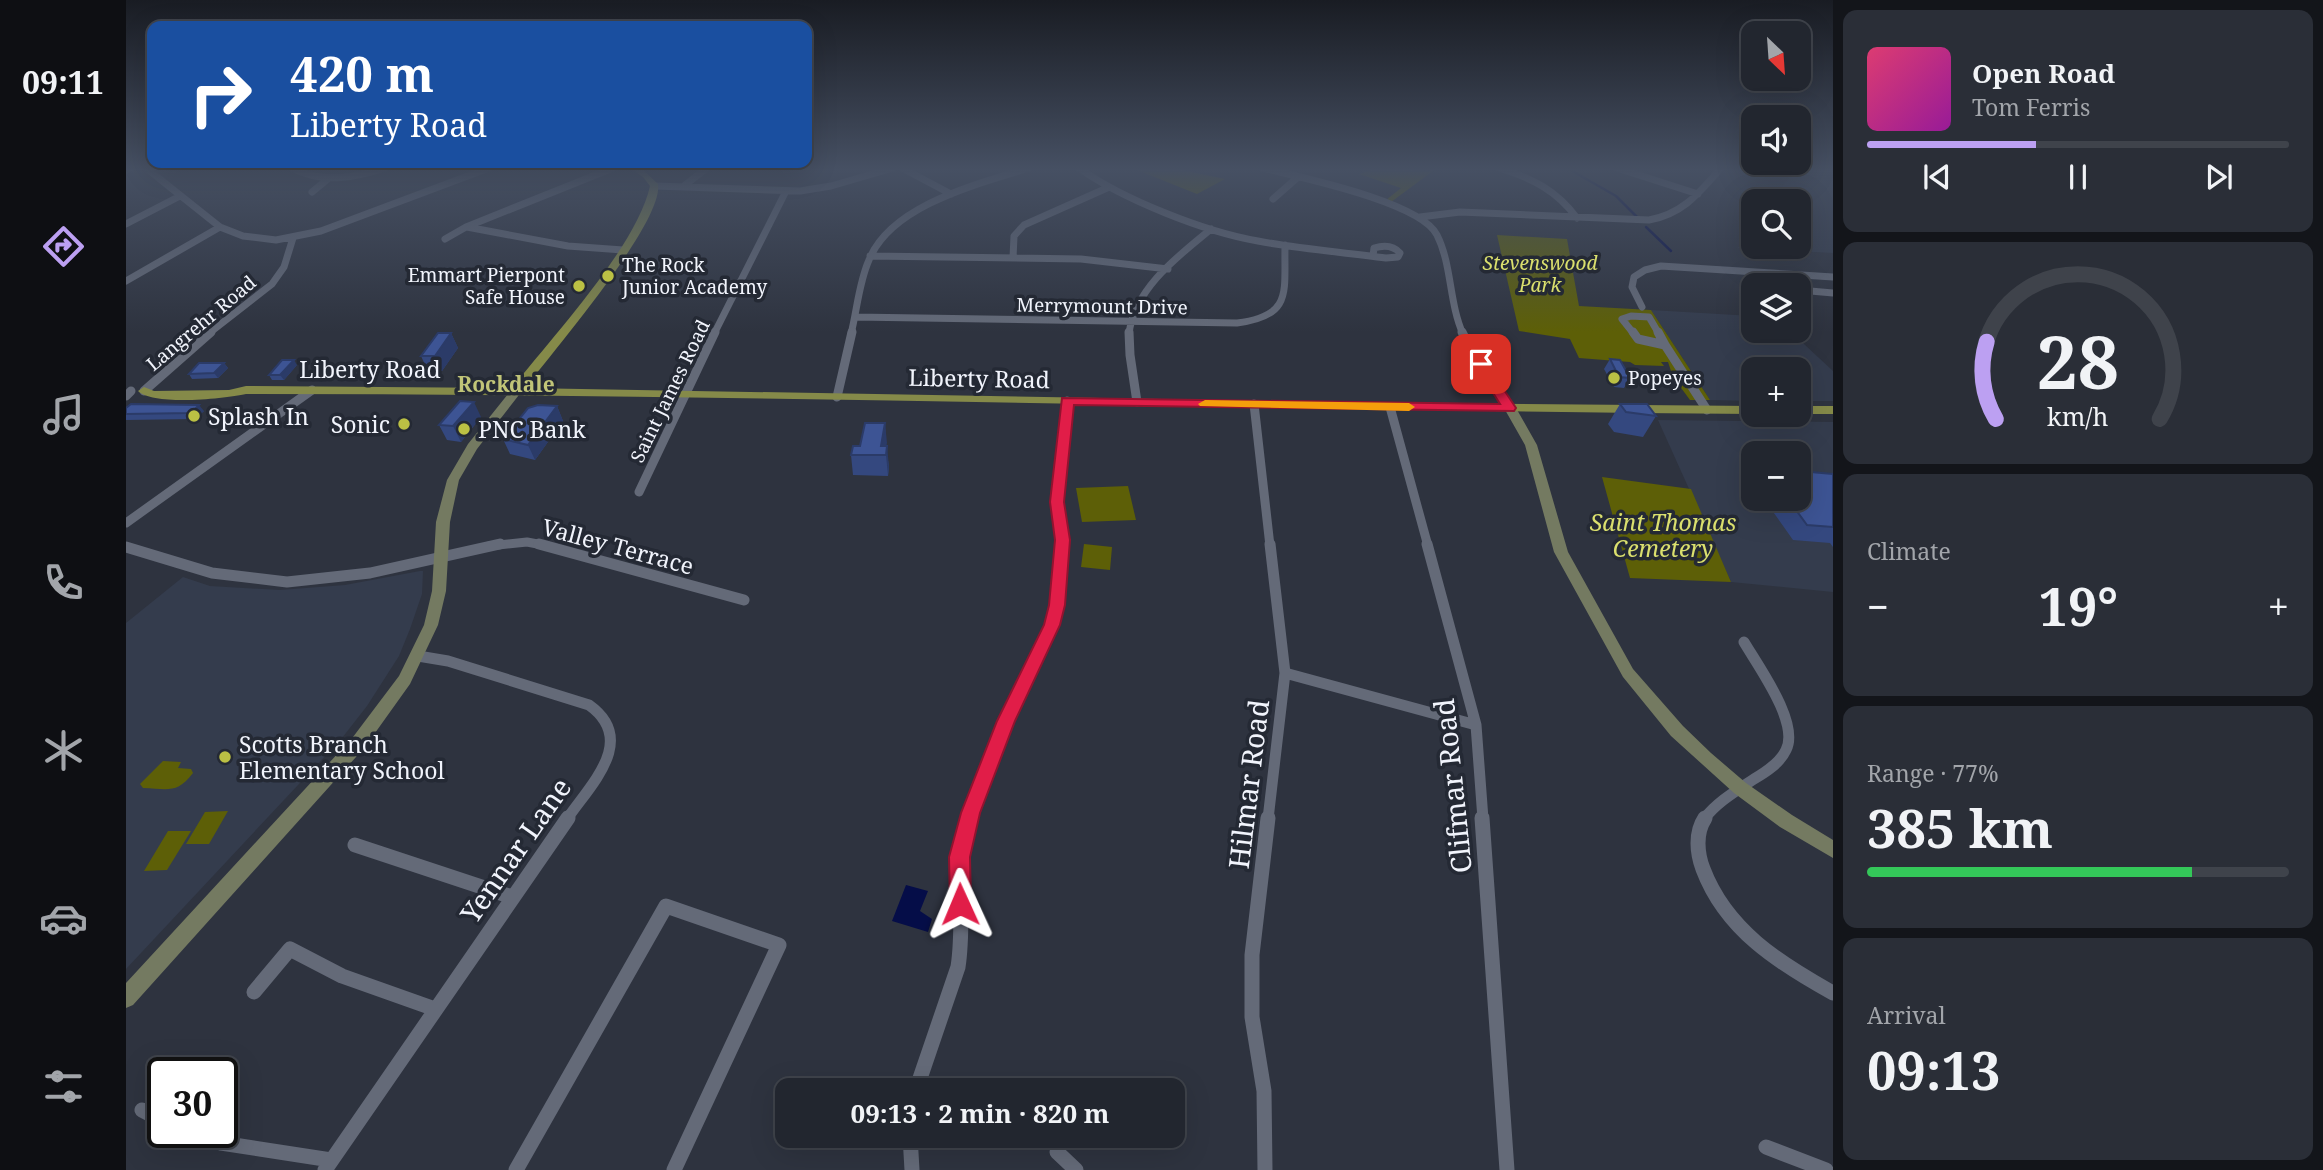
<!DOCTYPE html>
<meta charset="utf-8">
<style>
:root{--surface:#22262f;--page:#2a2e37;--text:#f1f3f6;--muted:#a2a5aa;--line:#3f434b;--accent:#bca0f2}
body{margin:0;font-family:"Noto Serif",serif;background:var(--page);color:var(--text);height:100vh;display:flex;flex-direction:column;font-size:26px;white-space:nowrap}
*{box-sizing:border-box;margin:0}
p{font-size:23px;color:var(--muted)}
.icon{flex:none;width:38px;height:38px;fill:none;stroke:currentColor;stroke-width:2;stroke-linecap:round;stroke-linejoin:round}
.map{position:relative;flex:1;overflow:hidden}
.sheet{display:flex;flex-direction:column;gap:10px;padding:10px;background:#13151a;width:490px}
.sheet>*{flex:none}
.top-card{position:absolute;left:21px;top:21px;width:665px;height:147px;border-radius:14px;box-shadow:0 7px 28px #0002,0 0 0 2px var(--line);background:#1a4fa0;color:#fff;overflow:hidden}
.needle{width:46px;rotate:155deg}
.fabs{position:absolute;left:1615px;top:21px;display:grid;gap:14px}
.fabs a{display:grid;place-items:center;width:70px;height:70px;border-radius:14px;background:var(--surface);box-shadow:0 7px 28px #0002,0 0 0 2px var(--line);font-size:35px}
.speed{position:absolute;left:21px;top:1057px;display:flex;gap:14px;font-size:35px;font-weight:700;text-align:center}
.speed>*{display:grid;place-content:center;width:91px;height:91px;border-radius:50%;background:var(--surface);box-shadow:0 7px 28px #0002,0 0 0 2px var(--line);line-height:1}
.speed .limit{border:4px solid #111;border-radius:10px;background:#fff;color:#111}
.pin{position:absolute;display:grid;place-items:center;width:60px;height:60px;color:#fff;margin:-30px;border-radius:14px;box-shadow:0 4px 10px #0006}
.me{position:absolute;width:77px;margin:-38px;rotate:359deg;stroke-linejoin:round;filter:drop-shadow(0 0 5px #0008)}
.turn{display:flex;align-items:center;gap:24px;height:147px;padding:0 28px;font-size:32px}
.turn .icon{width:91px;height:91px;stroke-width:2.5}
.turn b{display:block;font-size:49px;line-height:60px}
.big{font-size:52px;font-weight:700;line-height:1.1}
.sheet .card{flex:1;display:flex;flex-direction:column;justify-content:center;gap:10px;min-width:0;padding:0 24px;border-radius:14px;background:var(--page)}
.sheet .dial{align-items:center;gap:0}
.dial svg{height:182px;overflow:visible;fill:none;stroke:var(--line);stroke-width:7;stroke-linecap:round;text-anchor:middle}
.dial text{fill:var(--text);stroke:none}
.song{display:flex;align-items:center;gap:21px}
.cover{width:84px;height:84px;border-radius:10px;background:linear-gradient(135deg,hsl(340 70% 55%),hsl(300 70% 35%))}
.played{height:7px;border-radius:4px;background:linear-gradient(90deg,var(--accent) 40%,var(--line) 40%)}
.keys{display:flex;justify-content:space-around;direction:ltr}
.heat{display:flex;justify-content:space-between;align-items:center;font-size:38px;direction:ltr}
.charge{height:10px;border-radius:5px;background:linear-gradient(90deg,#34c759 77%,var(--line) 0)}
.trip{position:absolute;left:649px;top:1078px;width:410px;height:70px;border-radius:14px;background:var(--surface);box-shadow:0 7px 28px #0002,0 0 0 2px var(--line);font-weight:700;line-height:70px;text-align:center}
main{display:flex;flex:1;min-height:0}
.menu{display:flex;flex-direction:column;width:126px;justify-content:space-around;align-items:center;background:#0e0f13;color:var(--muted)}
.menu .icon{width:49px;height:49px}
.menu .active{color:var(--accent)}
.menu b{font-size:32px;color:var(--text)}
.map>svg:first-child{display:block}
</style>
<main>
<nav class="menu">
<b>09:11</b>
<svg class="icon active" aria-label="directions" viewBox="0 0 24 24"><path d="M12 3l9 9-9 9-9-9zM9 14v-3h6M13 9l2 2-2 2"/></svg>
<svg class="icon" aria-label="music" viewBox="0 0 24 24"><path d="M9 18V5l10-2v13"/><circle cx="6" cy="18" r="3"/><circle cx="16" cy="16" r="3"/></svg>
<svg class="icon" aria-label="phone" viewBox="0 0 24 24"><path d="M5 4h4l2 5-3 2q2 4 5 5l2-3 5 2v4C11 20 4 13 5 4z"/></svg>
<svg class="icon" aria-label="climate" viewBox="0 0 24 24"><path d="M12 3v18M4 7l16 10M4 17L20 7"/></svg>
<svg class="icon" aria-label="car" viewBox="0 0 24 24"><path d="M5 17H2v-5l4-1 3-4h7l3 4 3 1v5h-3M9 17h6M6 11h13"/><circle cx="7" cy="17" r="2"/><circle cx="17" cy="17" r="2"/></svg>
<svg class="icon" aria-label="filters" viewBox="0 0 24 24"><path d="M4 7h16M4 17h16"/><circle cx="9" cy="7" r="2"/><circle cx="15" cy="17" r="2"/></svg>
</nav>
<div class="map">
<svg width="1707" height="1170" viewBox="0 0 1707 1170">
<rect width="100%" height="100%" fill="#2e333f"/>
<path fill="#343c4d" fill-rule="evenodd" d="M1670,168h37v85l-95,-5 15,-21 1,20h45v-46h-27z
M1525,310l102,6 1,15h36l43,40v30h-34v-32h-45l-1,32 -43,-1z
M1532,420l175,2v170l-102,-10zM1628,453h45v46h-45z
M294,571h3l-1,23 -12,35 -11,27 -32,50 -25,32 -216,231v-346l57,-46 27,9 70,4 65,-5z"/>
<path fill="#5d5f07" d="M1006,168h40l53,11 -28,15z
M1250,168l53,3 8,-3 -46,34 -5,-2 15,-12 -42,-14z
M1371,235l70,4 12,67 72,4 59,90h-20l-17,-23 -5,-15h-7l3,4 -29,-1 -5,-3 -51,-4 -9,-19 -51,-8z
M1476,477l89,12 40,93 -101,-4z
M1002,486l8,34 -54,2 -6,-34z
M958,544l28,3 -2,23 -29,-3z
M37,761l18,1 -3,6 13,1 2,4c-16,21 -25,16 -50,15l-3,-4z
M102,811l-19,33h-23l19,-32z
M42,831h23l-24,39 -23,1z"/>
<path fill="#050d48" d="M780,885l22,6 -8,20 12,8 -4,13 -36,-11z"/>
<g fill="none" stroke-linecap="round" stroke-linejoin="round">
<path stroke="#050d48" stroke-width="2.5" d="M1441,168l49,28 21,21
M1520,227l25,24"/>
<path stroke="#646a78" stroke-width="7" d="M20,168l74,59 23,9 33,4 45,-9 168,-63
M166,168c30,16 62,10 93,0
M776,168l49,26
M953,168c43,31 126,64 179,73 42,8 85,11 128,17l12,-1 2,-4c-7,-8 -16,-8 -26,-5l-1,8
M1137,168c36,9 158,34 174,67 15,30 12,68 26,99
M1373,168c33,10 57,22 78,50
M1491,168l81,26
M559,185l22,-17
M529,186l145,5 31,-5 62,-18
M186,192l17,-14
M1147,199l25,-22
M1294,217l40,-5 189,8c34,-6 50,-27 72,-52
M0,224l54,-28
M341,227l101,19 55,4
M319,239l21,-12 147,-59
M744,256l211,3 87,10
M887,258l1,-22 10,-11 83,-37
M0,281l94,-54
M1634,285l-5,-7 12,-1
M1673,290l34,3
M1516,307l-10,-20 2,-10 11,-7 16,-4 172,11
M729,317l382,6c56,-7 47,-31 48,-78
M82,334l64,-50 12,-17 9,-29
M588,334l72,-143
M725,334c6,-24 8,-52 18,-74 22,-55 109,-76 160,-92
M1003,334c5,-45 49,-78 82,-105
M1508,334l-12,-15 9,-3 18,1 10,17"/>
<path stroke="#646a78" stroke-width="9" d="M1003,332l1,23 7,47
M1336,332l13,26 35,50
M1507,332l5,7 27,6
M1532,332l7,13
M1539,345l42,65
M18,391l67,-59
M0,396l5,-5
M711,397l15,-65
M1128,404l16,142
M1264,407l38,139
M513,492l76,-160
M0,523l186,-133
M363,546l38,-4 21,4
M936,546l-5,-44 11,-85 -1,-16"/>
<path stroke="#646a78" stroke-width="11" d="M413,544l205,56
M1301,544l49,181 7,94
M0,547l86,26 75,9 83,-9 130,-29
M292,656l30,5 141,44c49,35 2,79 -22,114
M1159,673l191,52
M844,819l36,-98 46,-96 5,-20 5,-61
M1142,819l17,-146 -15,-129
M1578,819c13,-17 32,-28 50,-40 12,-7 26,-16 32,-29 14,-27 -28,-84 -42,-108"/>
<path stroke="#646a78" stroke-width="15" d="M1356,818l25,352
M1579,818c-10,15 -8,35 -2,51 23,61 76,94 130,124
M229,845l157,52
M128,992l36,-43 52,27 93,33
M790,1090l42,-123c8,-51 -5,-100 13,-149
M16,1110l21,11
M59,1132l36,11 110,17
M784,1136l2,34
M1640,1147l60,23
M931,1152l19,18
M199,1170l243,-352
M390,1170l150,-264 113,39 -105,225
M1139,1170l-1,-79 -12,-74v-62l16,-137"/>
<path fill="#747a61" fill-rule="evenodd" d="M0,168h11l-11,6z
M390,388l6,3 -45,58 -18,31 -9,42 -4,69 -8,34 -28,59 -45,63 -232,258 -7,3v-25l227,-246 46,-61 25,-51 8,-34 4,-69 11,-42 21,-36 44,-55z
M1384,405l6,3 21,37 31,107 65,117 50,57 28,27 35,30 46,32 41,25v18l-53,-31 -46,-34 -63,-57 -48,-59 -69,-125 -29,-107 -21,-37z"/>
<path fill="#858a49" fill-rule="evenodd" d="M504,168h11l17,16c6,38 -106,169 -133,204l865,15 364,3v8c-503,-4 -1005,-20 -1508,-20 -22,5 -93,12 -108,-3l6,-4 10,4 75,-1 17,-4 266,2c40,-51 125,-142 138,-202l-7,-9z
M1673,406h34v8h-34z"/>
</g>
<path fill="#34487f" d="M325,333l7,15 -16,23h-14l-7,-15z
M1484,359l20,19 -6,10 -10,-1 -10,-18z
M98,363l4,5 -10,10 -26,1 -3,-5z
M171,365l-13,15h-12l-3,-5z
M1494,404l36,12 -13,21 -29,-5 -6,-8z
M431,406l6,15 -28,39 -25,-6 -7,-15z
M0,408l78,3 -9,8 -69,1z
M355,417l-20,25 -14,-2 -8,-15z
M759,423l1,23 3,21 -1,9 -35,-1 -2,-20z
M1707,474v73l-3,-4 -37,-3 -29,-41h35z"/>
<path fill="#2b3b68" d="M325,333l7,15 -16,23 -7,-15z
M168,360l3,5 -13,15 -4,-5z
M98,363l4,5 -10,10 -4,-5z
M348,402l7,15 -20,25 -8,-16z
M73,405l5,6 -9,8 -4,-6z
M431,406l6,15 -28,39 -7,-15z
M759,423l2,20 -3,12 -3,-9z
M761,446l2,21 -1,9 -2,-21z"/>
<path fill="#3d5494" stroke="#2b3b68" stroke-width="2" d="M312,333h13l-16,23h-14z
M1484,359l10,1 10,18 -11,-1z
M156,360h12l-14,15h-11z
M73,363h25l-10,10 -25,1z
M334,401l14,1 -21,24 -14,-1z
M5,404l68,1 -8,8 -65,1v-6z
M1494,404h27l9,12 -30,-4z
M412,405l19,1 -29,39 -25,-6 25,-31z
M739,423h20l-4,23h6l-1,9h-35l2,-9h7z
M1673,471l34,3v53l-26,-2 -19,-26h11z"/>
<linearGradient id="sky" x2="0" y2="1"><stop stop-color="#191c23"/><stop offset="0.51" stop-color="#465063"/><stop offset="1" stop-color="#465063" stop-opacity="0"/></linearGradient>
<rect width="1707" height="332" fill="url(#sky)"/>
<path fill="#e11d48" stroke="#92132f" stroke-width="2" d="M1355,360l4,1 31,47 -2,3 -440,-6 -10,97 6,38 -5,65 -5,20 -45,96 -35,92 -10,44 1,47 -4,7 -7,3 -7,-3 -3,-7 -1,-47 12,-44 36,-92 47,-96 5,-20 6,-65 -5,-38 12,-104 438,6 -25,-40z"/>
<path fill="#f59e0b" d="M1079,400l204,3 6,4 -6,4 -209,-5 -2,-2z"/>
<g fill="#bbc044" stroke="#242934" stroke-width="2.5">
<circle cx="482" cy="276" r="7"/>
<circle cx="453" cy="286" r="7"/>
<circle cx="1488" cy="378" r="7"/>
<circle cx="68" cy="416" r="7"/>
<circle cx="278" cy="424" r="7"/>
<circle cx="338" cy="429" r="7"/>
<circle cx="99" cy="757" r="7"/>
</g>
<g text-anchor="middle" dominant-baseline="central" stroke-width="7" stroke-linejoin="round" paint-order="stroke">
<g font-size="19" font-style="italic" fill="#dbe06e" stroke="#242934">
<text x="1414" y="263">Stevenswood<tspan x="1414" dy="22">Park</tspan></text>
</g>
<g font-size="19" fill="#f1f4fc" stroke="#242934" text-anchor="start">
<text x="496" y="265">The Rock<tspan x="496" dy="22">Junior Academy</tspan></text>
<text x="439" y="275" text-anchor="end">Emmart Pierpont<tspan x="439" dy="22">Safe House</tspan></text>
<text x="1502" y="378">Popeyes</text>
</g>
<g font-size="19" fill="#f1f4fc" stroke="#242934">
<text transform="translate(976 306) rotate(1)">Merrymount Drive</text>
<text transform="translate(75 323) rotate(-40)">Langrehr Road</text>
<text transform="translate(544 391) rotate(-64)">Saint James Road</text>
</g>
<g font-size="21" font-weight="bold" fill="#c1c578" stroke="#242934">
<text x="380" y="384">Rockdale</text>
</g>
<g font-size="23" fill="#f1f4fc" stroke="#242934">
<text x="244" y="369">Liberty Road</text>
<text transform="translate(853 378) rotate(1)">Liberty Road</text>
<text transform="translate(492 546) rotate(15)">Valley Terrace</text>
</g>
<g font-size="23" fill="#f1f4fc" stroke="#242934" text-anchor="start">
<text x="82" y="416">Splash In</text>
<text x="264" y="424" text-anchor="end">Sonic</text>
<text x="352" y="429">PNC Bank</text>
<text x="113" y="744">Scotts Branch<tspan x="113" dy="26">Elementary School</tspan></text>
</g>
<g font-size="23" font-style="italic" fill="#dbe06e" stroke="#242934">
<text x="1537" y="522">Saint Thomas<tspan x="1537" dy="26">Cemetery</tspan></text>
</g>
<g font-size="28" fill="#f1f4fc" stroke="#242934">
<text transform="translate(1122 784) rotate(-83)">Hilmar Road</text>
<text transform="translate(1326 786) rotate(-96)">Clifmar Road</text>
<text transform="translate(389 850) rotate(-55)">Yennar Lane</text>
</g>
</g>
</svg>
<div class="fabs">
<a><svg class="needle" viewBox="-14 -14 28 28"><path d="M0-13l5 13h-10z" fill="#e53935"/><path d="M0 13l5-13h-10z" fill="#a2a5aa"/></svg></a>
<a><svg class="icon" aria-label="sound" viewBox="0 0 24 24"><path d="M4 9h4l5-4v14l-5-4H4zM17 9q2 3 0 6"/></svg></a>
<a><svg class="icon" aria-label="search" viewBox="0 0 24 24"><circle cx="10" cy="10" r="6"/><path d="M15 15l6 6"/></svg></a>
<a><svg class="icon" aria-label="layers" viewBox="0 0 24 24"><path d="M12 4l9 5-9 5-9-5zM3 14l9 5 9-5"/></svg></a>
<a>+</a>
<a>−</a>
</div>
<div class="speed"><div class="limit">30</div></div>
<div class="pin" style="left:1355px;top:364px;background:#d93025"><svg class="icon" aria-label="arrive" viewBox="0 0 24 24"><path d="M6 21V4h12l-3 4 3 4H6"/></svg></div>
<svg class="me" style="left:834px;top:904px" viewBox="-20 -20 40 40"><path d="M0-17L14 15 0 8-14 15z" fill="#e11d48" stroke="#fff" stroke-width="4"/></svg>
<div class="trip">09:13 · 2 min · 820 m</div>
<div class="top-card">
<div class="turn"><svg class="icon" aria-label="right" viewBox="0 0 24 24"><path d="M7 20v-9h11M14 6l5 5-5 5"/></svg><div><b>420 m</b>Liberty Road</div></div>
</div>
</div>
<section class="sheet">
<div class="card">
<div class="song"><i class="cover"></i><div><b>Open Road</b><p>Tom Ferris</p></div></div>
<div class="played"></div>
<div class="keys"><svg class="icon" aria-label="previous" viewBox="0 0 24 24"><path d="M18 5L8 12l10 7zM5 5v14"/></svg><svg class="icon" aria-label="pause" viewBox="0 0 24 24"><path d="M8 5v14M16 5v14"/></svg><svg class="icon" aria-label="next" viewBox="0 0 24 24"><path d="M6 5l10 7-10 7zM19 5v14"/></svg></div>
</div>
<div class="card dial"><svg viewBox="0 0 100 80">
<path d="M14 69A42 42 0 1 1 86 69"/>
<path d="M14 69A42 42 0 0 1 10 35" stroke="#bca0f2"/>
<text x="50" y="56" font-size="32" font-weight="700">28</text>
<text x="50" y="72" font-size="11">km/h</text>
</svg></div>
<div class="card"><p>Climate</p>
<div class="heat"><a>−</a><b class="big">19°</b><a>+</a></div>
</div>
<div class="card"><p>Range · 77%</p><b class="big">385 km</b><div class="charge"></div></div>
<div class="card"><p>Arrival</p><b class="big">09:13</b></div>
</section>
</main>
